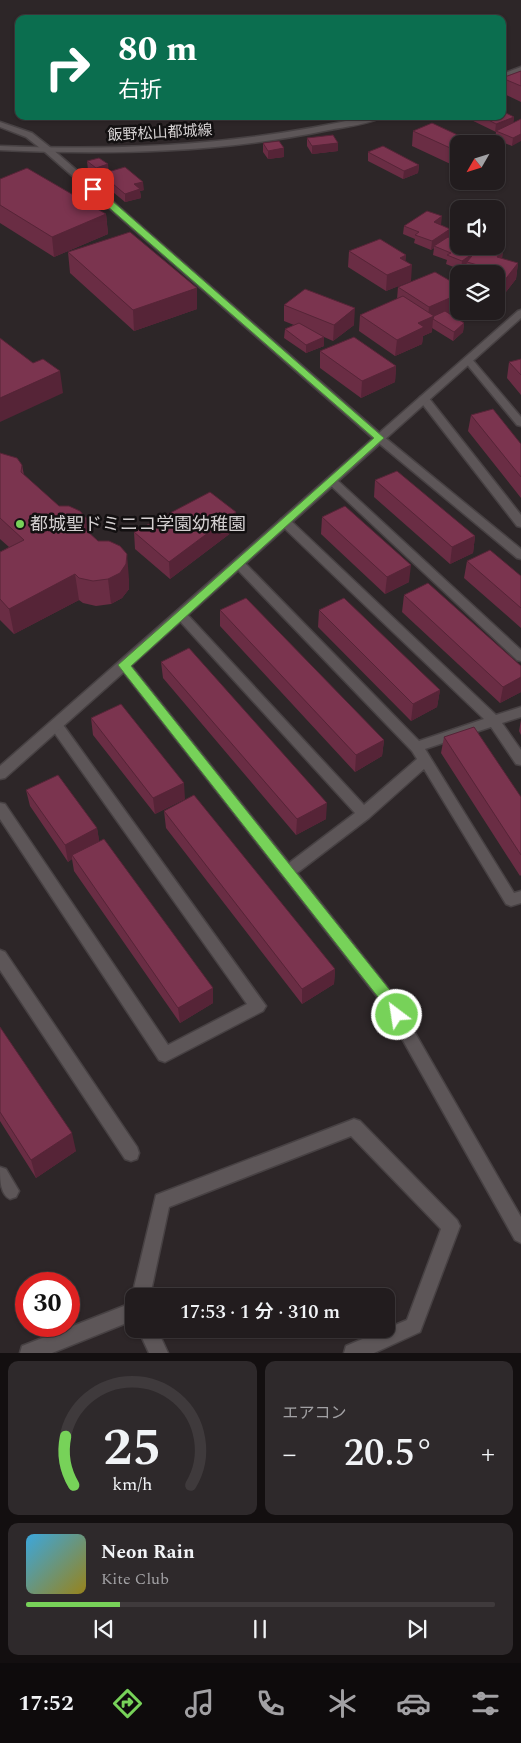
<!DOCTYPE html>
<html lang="ja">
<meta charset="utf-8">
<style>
:root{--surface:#221c1e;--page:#2e292b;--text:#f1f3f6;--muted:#a2a1a4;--line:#3f3a3c;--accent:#77d259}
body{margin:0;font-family:Spectral,"Noto Sans JP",serif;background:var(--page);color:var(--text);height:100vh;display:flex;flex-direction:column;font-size:19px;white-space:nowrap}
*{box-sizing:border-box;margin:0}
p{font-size:16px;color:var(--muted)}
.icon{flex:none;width:28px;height:28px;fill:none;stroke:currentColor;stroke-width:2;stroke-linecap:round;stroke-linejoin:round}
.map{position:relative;height:1353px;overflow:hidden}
.details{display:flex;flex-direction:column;gap:8px;padding:8px;background:#130f10;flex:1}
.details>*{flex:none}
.banner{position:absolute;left:15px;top:15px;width:491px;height:105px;border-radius:10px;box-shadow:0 1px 4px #0004,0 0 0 1px var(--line);background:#0b6e4f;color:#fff;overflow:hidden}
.needle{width:32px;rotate:231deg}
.tools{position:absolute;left:450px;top:135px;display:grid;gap:10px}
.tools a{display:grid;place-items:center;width:55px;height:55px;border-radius:10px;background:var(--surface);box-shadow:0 1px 4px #0004,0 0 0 1px var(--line);font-size:25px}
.speed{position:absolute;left:15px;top:1272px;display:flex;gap:10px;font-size:25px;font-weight:700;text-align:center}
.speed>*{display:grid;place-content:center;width:65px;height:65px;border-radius:50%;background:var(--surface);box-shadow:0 1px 4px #0004,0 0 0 1px var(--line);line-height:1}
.speed .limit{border:8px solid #d22;background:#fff;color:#111}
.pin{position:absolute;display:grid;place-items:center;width:42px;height:42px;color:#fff;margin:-21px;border-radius:10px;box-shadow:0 2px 8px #0006}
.me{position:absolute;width:55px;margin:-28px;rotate:329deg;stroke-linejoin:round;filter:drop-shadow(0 0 4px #0008)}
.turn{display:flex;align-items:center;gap:18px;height:105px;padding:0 20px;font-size:22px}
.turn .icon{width:65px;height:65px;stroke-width:2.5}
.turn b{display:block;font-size:35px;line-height:42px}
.big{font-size:38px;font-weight:600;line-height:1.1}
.details .tile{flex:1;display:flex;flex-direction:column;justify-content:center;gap:8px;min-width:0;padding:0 18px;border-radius:10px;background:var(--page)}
.details .dial{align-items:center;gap:0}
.dial svg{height:130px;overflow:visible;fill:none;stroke:var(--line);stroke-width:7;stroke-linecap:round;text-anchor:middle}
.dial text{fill:var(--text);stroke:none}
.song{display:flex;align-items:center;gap:15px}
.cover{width:60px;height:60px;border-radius:8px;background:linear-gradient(135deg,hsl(200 70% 55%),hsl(50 70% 35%))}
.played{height:5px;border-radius:2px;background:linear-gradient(90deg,var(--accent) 20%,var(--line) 20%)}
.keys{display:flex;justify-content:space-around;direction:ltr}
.heat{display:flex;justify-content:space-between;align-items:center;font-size:28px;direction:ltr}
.details .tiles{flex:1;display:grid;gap:8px;grid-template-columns:1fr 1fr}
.tile:last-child{grid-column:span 2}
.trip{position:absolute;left:125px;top:1288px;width:270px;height:50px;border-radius:10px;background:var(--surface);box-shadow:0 1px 4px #0004,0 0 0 1px var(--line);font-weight:600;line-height:50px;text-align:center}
.menu{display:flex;height:80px;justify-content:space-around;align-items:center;background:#0e0b0c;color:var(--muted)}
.menu .icon{width:35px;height:35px}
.menu .on{color:var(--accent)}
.menu b{font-size:22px;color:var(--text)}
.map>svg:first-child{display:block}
</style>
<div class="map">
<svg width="521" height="1353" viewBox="0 0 521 1353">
<rect width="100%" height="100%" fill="#2d2628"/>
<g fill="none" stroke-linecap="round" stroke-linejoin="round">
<g stroke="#474143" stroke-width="3">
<path id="minor" d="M0,122l32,11 19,15 332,288 138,113v10l-4,-1 -142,-118 -330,-288 -19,-15 -26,-10z
M468,357l3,1 50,59v9l-4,-1 -52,-63v-4z
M424,396l4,1 93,118v12l-4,-1 -97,-125v-4z
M332,478l4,1 185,171v11l-4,-1 -189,-177 -1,-2z
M285,518l4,1 207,196 25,-8v10l-19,6 19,27v15l-5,-1 -25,-37 -66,22 89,144 7,-2v12l-10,3 -5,-2 -82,-135 -55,49 -72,55 95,120 129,224v26l-6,-3 -133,-237 -264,-338 2,-3h8l161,201 66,-50 -178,-195 -2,-3 2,-3h8l179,193 53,-46 -5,-8 -177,-184 -2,-3 2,-3h8l176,180 65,-22 -203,-194 -2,-3 2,-3z
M56,720l5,2 205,284 -3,5 -98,51 -6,-2 -159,-241v-16l5,1 163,241 79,-41 -196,-276 -1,-3 1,-3z
M0,950l5,2 132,195 2,6 -2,6 -6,2 -6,-2 -125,-189z
M354,1119l6,2 97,99 3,6 -40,106 -46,21h-30l2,-7 61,-26 34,-91 -90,-93 -182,71 -19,89h-16v4l-2,-4 24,-101z
M0,1167l6,2 13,22 -3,6 -6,2c-10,-5 -10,-20 -10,-32z
M134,1302v18l-82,33h-32l2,-7z
M138,1329h19l11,24h-19z"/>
</g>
<g stroke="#474143" stroke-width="3">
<path id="tertiary" d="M521,310v8l-516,460 -5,1v-13l518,-455z"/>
</g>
<g stroke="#474143" stroke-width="3">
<path id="secondary" d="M521,67v5l-19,7v-5z
M369,116h15c-13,8 -40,11 -55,14 -109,23 -218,25 -329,20v-4c128,5 244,-1 369,-30z"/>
</g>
<use href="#minor" fill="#5d5658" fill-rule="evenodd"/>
<use href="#tertiary" fill="#5d5658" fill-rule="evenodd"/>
<use href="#secondary" fill="#5d5658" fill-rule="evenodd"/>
</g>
<path fill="#6a2d44" d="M521,71v31l-19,-9v-15z
M463,116l51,1 -1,6 8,-4 -9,27 -17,-7 1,-7z
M413,131l46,13v24l-47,-22z
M307,138l31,13 -26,3 -5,-8z
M263,143l21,14 -16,2 -5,-7z
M368,152l51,13 -1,8 -15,6 -35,-18z
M87,161l57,29 -4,1 1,7 -16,4 -23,-19 -1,-8 -4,1 -9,-6z
M0,179l106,35 2,20 -54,23 -54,-34z
M441,225l8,12 10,9h8l-1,2 9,4 28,-3 -1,10 16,4 -2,16 -14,18 -6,-2v-21h-31l1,-8 -5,4 -15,-6 1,-4 -14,-5 1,-7 -3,2 -17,-7 1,-4 -12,-5 1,-8z
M349,251l57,4 -1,6 6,20 -25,10 -38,-24z
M68,252l129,57 -63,22 -64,-58z
M459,286v23l-11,4 16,10 -1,9 -10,9 -21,-13v4l-9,4 -1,8 -27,12 -36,-25 1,-16 37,-16 1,-12z
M284,305l70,20 -21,16 -9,-4v9l-18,7 -22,-15 1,-9 9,-4 -10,-4z
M320,351l76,15 -1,16 -34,16 -41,-30z
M521,359v36l-14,-17 2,-16z
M471,415l50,29v54l-53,-67z
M0,453l22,12 2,10 64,57 41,47v10l-7,9 -11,6 -15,2 -13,-3 -4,-3 -65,34 -14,-14v-68l9,-5 -9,-8z
M375,480l100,56 -2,17 -23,11 -76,-67z
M322,517l87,65 -24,12 -64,-60z
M236,529l-66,50 -35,-30 -1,-17z
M467,561l54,15v52l-57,-50z
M404,595l117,71v26l-21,11 -98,-91z
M220,610l164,130 -2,16 -27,16 -135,-146z
M319,610l121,80 -3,17 -26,14 -93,-94z
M161,662l165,157 -30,16 -133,-157z
M91,718l94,81 -30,15 -62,-79z
M521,720v15l-2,-4z
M444,737l77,60v78l-1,1 -79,-123z
M26,790l71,38 2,13 114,147v15l-33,20 -106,-152 -2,-12 -4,3 -38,-56z
M164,811l171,158 -1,15 -32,20 -136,-176z
M0,1027l76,124 -40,27 -36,-57z"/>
<path fill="#562437" d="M514,117l-1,8 -18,7 1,-8z
M521,134v7l-9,5 1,-8z
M338,143v8l-26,3v-8z
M284,148v9l-16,2v-8z
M108,164l1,8 -12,4 -1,-8z
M419,165l-1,8 -15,6 1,-8z
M143,182l1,8 -4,1 1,7 -16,4v-8l9,-10z
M106,214l2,20 -54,23 -2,-20z
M442,216l-1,9 -7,-3z
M450,229l-1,8 -15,9v2l-3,2 1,-9z
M503,249l-2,16 -4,-8z
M475,252l-8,10 -1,4 -5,4 1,-9z
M406,255l-1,13 7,-3 -1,16 -25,10 1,-16 13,-17z
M518,263l-2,16 -14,18 2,-16z
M197,288v21l-63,22 -1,-21z
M459,294v15l-25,11 -1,-1 -1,13 -9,4 -1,8 -27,12 2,-16 21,-17 10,-5 1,-11z
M355,308l-1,17 -21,16 1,-16z
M464,323l-1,9 -10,9 1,-9z
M324,337v9l-18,7v-8z
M396,366l-1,16 -34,16 1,-17z
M60,371l3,22 -63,29v-24z
M236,512v17l-66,50 -1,-17z
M86,518l3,26 -4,-15z
M475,536l-2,17 -23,11 2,-17z
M127,554l2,25v10l-7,9 -11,6 -3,-25z
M411,565l-2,17 -24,12 2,-17z
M75,574l4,26 -65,34 -5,-25z
M521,677v15l-21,11 3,-16z
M440,690l-3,17 -26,14 2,-17z
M384,740l-2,16 -27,16 1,-17z
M184,783l1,16 -30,15 -2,-16z
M327,803l-1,16 -30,16 1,-16z
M97,828l3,17 -28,10v4l-4,3 -3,-17z
M335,969l-1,15 -32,20v-15z
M213,988v15l-33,20 -2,-15z
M72,1133l4,18 -40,27 -5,-18z"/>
<path fill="#7b344f" stroke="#562437" d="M521,71v15l-19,-8z
M502,111l12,6 -18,7 -15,-8h21z
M521,119v15l-8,4 -17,-7z
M432,123l45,21h-18v8l-46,-21z
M333,135l5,8 -26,3 -5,-8z
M279,141l5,7 -16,3 -5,-8z
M383,146l36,19 -15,6 -36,-19z
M99,158l9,6 -12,4 -9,-7z
M125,167l18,15 -9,2 6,5 -15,5 -24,-20z
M27,168l79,46 -54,23 -52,-32v-26z
M427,211l15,5 -8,6 16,7 -18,12 -17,-6 4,-3 -15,-6z
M130,232l67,56 -64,22 -65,-58z
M448,237l11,4v5h4l-1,1 13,5 -13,9 -15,-6 4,-2 -17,-7z
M380,239l26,16 -6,3 12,7 -25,10 -38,-24z
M480,246h12l11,3 -6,8 21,6 -14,18 -8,-2v-5h-13l5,-6 -21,-6z
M435,272l24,14v8l-30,13 -31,-20z
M305,289l50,19 -21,17 -50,-20z
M403,296l31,20 -16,7 6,4 -27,13 -37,-25z
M445,311l19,12 -10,9 -21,-13 1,-3z
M299,323l25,14 -18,8 -21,-16z
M354,337l42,29 -34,15 -42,-30z
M0,338l33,25 10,-4 17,12 -60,27z
M521,359v16l-12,-13z
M493,409l28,35v33l-50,-62z
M0,453l17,5 5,7 -1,7 38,34h10l11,5 6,7 -1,11 13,12h11l11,5 7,8 -1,10 -6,9 -12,6 -15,2 -14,-3 -4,-4 -66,35 -9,-10v-47l24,-12 -24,-22z
M397,471l78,65 -23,11 -77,-67z
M210,492l26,20 -67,50 -35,-30z
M345,506l66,59 -24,12 -65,-60z
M490,550l31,26v32l-54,-47z
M428,583l93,83v11l-18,10 -99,-92z
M246,598l138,142 -28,15 -136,-145z
M344,598l96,92 -27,14 -94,-94z
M189,648l138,155 -30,16 -136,-157z
M121,704l63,79 -31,15 -62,-80z
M474,727l47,70v58l-77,-118z
M58,775l39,53 -32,17 -39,-55z
M194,795l141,174 -33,20 -138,-178z
M104,839l109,149 -35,20 -106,-153z
M0,1027l72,106 -41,27 -31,-48z"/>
<path fill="#77d259" stroke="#4d883a" d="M90,187h6l288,251 -253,228 261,327 12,22 -2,4 -5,2 -5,-2 -10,-17 -264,-337 256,-227 -284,-247z"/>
<circle fill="#77d259" stroke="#131011" stroke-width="2" cx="20" cy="524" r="5"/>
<g text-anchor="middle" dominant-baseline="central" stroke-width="5" stroke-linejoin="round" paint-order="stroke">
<g font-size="15" fill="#d4d0d1" stroke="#131011">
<text transform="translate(160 133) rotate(-3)">飯野松山都城線</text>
</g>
<g font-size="18" fill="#d4d0d1" stroke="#131011" text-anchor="start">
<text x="30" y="524">都城聖ドミニコ学園幼稚園</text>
</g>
</g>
</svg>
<div class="tools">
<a><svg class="needle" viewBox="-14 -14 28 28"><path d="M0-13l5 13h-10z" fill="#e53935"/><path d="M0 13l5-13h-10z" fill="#a2a1a4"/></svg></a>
<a><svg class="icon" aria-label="sound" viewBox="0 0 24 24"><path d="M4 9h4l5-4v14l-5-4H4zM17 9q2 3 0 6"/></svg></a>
<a><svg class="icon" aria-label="layers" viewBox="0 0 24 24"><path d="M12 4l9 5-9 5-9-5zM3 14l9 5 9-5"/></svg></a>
</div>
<div class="speed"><div class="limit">30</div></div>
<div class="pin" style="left:93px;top:189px;background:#d93025"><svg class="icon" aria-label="arrive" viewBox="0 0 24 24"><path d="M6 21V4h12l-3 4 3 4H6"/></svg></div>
<svg class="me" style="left:397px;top:1015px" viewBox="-20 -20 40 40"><circle r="17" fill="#77d259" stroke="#fff" stroke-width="3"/><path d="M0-11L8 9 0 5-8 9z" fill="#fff"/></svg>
<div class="trip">17:53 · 1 分 · 310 m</div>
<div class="banner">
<div class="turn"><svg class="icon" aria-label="right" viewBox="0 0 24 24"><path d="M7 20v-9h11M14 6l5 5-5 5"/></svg><div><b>80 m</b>右折</div></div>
</div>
</div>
<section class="details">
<div class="tiles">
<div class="tile dial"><svg viewBox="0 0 100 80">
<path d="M14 69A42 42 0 1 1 86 69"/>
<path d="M14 69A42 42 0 0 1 9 39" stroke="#77d259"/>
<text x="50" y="56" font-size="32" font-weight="700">25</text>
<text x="50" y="72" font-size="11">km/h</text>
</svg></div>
<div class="tile"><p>エアコン</p>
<div class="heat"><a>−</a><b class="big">20.5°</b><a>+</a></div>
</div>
<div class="tile">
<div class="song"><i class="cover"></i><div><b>Neon Rain</b><p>Kite Club</p></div></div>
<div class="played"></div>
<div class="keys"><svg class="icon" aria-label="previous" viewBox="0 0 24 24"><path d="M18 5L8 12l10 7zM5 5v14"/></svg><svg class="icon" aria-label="pause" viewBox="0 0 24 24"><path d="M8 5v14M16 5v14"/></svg><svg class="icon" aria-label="next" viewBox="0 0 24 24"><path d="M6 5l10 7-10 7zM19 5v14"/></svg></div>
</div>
</div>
</section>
<nav class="menu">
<b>17:52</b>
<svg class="icon on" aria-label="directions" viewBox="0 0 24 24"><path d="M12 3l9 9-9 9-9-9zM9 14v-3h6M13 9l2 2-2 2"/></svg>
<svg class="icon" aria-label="music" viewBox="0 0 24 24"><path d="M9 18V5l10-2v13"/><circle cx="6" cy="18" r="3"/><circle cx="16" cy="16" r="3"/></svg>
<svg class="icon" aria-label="phone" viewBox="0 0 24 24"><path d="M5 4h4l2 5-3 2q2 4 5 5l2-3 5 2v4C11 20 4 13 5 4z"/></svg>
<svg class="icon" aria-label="climate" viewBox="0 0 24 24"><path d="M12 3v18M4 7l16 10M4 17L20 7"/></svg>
<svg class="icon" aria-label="car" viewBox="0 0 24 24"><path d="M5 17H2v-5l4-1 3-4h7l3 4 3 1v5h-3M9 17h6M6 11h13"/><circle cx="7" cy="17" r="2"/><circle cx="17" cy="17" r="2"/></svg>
<svg class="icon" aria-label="filters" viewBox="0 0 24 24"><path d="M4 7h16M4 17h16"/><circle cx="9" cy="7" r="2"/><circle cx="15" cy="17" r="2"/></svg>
</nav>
